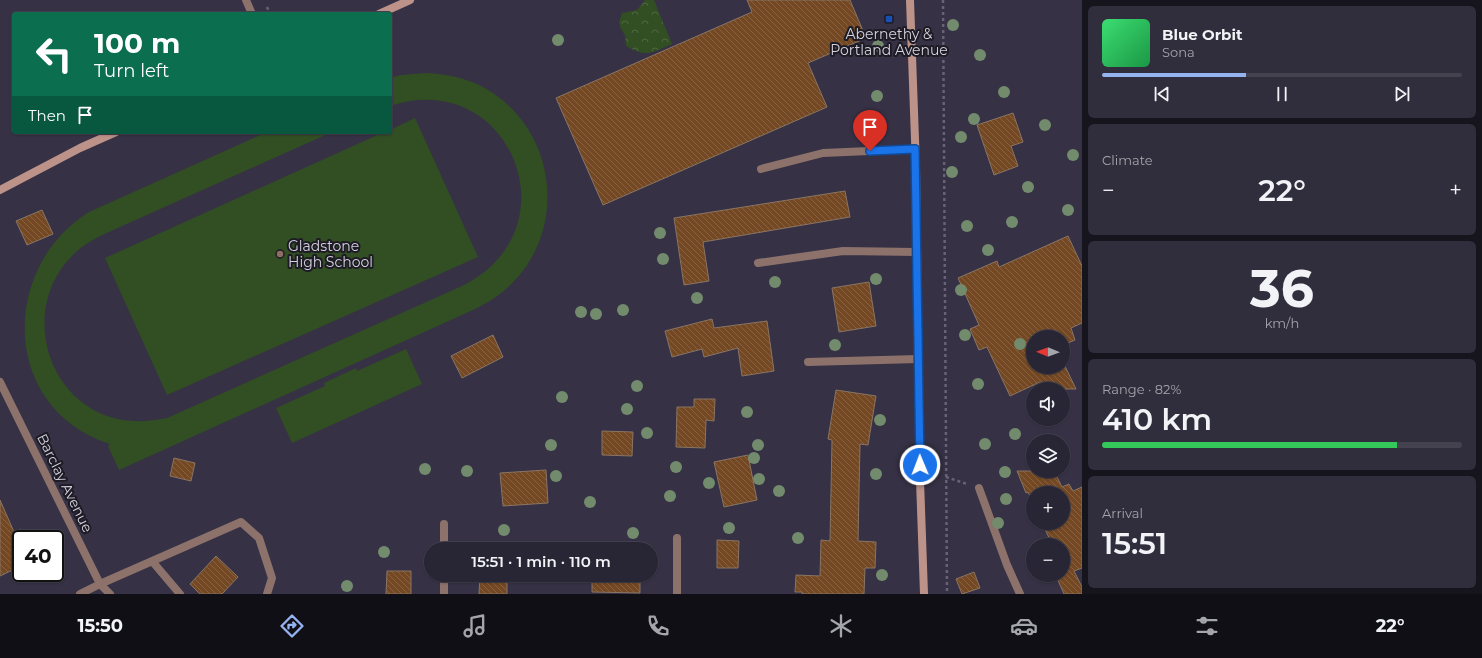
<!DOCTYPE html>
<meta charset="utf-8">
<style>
:root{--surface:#282534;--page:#302d3c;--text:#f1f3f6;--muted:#a5a5ac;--line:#44424f;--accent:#95b2f1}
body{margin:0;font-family:Montserrat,sans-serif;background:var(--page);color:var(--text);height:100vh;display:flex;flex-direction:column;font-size:15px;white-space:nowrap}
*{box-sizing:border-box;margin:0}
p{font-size:13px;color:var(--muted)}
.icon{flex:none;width:22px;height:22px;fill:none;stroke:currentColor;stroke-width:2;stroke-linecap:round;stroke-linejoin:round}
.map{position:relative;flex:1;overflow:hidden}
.sheet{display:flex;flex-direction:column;gap:6px;padding:6px;background:#16141d;width:400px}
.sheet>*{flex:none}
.guide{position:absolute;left:12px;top:12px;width:380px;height:122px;border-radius:4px;box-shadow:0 1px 3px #0004,0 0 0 1px var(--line);background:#0b6e4f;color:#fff;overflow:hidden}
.needle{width:26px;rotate:271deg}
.fabs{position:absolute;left:1026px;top:330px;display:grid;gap:8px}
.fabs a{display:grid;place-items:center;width:44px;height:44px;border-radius:50%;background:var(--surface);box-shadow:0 1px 3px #0004,0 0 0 1px var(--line);font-size:20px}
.speed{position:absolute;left:12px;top:530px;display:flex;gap:8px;font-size:20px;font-weight:700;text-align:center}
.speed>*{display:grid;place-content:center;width:52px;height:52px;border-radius:50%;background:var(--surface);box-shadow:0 1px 3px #0004,0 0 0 1px var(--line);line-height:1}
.speed .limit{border:2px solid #111;border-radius:6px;background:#fff;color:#111}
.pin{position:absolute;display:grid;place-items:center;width:34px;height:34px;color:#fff;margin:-41px -17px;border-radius:50% 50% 50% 0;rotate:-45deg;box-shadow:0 0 4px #0007}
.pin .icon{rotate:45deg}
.me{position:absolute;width:44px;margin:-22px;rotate:359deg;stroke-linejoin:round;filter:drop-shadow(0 0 3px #0008)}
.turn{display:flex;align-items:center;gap:14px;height:84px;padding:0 16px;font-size:18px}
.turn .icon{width:52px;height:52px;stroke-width:2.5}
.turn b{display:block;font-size:28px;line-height:34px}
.then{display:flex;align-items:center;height:38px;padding:0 16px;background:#0003;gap:8px;font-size:15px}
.big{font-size:30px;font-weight:600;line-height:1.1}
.sheet .widget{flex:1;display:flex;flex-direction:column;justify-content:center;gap:6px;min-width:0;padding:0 14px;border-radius:6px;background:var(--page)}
.sheet .dial{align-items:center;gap:0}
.dial b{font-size:52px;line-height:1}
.song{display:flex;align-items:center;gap:12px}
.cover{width:48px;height:48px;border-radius:6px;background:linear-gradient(135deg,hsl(140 70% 55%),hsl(140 70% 35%))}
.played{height:4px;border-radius:2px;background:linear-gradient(90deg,var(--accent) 40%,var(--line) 40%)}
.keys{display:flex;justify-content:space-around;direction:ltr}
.heat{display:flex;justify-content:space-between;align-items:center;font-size:22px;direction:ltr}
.charge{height:6px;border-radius:3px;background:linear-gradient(90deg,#34c759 82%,var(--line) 0)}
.trip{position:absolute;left:424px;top:542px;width:234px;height:40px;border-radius:20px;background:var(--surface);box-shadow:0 1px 3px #0004,0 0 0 1px var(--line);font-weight:600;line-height:40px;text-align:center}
.menu{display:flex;height:64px;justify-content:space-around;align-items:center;background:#100f15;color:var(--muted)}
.menu .icon{width:28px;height:28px}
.menu .on{color:var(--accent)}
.menu b{font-size:18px;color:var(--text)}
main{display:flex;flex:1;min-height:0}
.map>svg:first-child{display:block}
</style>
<main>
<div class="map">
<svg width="1082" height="594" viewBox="0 0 1082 594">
<defs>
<pattern id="park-crowns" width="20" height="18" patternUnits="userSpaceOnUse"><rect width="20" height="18" fill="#324e23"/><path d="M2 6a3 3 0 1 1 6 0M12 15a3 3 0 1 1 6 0" fill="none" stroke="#4f6742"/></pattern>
<pattern id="building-back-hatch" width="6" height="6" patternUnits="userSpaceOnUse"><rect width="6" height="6" fill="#734822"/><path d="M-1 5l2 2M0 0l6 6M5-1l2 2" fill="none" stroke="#866242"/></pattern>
</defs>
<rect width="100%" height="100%" fill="#363145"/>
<path fill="url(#park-crowns)" d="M645,0h9l18,44c-21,9 -25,14 -46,2l-1,-11 -4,-6 -2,-7 3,-9 15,-3z"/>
<path fill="#324e23" d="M427,73c17,1 34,4 50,11 80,38 95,147 29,205 -10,9 -21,15 -33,21l-354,160 -11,-24 2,-2c-110,-35 -110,-177 -21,-232l178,-80h65l-232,104c-9,5 -18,10 -25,17 -52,48 -35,138 32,163 20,7 40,6 60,2l295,-132c115,-57 47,-220 -72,-180v-28l11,-3z
M415,118l63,139 -311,138 -62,-137 279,-126h6v-2z
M406,349l16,35 -130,59 -16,-35 49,-22 -1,-3 32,-15 1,3z"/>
<path fill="url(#building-back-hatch)" stroke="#8a7564" d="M747,0h103l16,38 -58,25 19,44 -224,98 -47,-107 196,-86z
M1013,113l10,29 -12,4 7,20 -24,9 -17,-50z
M845,191l5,26 -147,25 6,39 -25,4 -10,-67z
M42,210l11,24 -26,11 -11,-24z
M1068,236l14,30v57l-11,5 4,12 -12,5v-8h-30v30h30v-5l13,27h-33l-3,-7 -30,14 -23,-49 -8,3 -9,-21 9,-4 -21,-47 39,-17 2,6z
M869,282l7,44 -37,6 -7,-44z
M712,319l2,9 53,-7 7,50 -32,5 -4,-28 -34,9 -2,-8 -30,8 -7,-26z
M493,335l10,22 -41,21 -11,-22z
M836,390l40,6 -8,49 -8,-1 -2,97 18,1 -1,26h-10l-1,26h-62v-2h-7l1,-17 24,1 1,-36 9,1 2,-101 -4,-1z
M694,399h21l-1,22 -8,-1 -1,28 -29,-1 1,-40h17z
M602,431l31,1 -1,24 -30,-1z
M748,455l9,45 -33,7 -10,-45z
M174,458l21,5 -4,18 -21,-5z
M546,470l2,33 -45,3 -3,-33z
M1017,471h37l8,16 7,-3 4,7 9,-4v81l-8,3 8,16v7h-18l-7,-16 -3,1 -2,-4h11v-30h-20l8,-3 -9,-19h21v-30h-30v10l-5,-11 -2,1z
M0,500l14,32 7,-3v37l-21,10z
M717,540l22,1 -1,27h-21z
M216,556l22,21 -16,17h-22l-10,-10z
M387,571h24v23h-25z
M974,572l6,16 -18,6 -6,-15z
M480,575h27v19h-28z
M592,575h48v18l-48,-1z"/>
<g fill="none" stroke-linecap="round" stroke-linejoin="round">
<path stroke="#676375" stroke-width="2.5" stroke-dasharray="3 3" stroke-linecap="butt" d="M943,0l4,594
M267,7l3,7
M946,477l21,7"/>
<path stroke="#8c726b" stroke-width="8" d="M246,0l6,14
M761,169l62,-16 92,-4
M758,263l85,-12 74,1
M152,561l28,33
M100,584l141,-62 18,16 13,40 -5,16"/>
<path stroke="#8c726b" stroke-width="8" d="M808,362l110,-3
M0,382l100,202 10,10
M979,488l28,77 13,29
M444,524v25
M677,538v56
M444,575v19
M80,594l20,-10"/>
<path stroke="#bd9389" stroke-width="8" d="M910,0l6,167 4,313 4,114
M379,14l31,-14
M0,190l80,-42 36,-16"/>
</g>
<g fill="#728b6d">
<circle cx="953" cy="25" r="6"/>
<circle cx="558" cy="40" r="6"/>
<circle cx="878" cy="46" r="6"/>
<circle cx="980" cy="55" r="6"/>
<circle cx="1004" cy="92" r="6"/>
<circle cx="877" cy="96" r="6"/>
<circle cx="974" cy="119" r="6"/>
<circle cx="1045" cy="125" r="6"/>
<circle cx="874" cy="136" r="6"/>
<circle cx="961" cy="137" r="6"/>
<circle cx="1073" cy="155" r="6"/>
<circle cx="952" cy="172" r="6"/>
<circle cx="1028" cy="187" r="6"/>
<circle cx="1068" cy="210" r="6"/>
<circle cx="1012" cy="222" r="6"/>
<circle cx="967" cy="226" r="6"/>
<circle cx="660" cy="233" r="6"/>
<circle cx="988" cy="250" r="6"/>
<circle cx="663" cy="259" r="6"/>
<circle cx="876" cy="279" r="6"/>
<circle cx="775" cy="282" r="6"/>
<circle cx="961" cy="290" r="6"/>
<circle cx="697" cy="298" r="6"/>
<circle cx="623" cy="310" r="6"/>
<circle cx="581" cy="312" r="6"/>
<circle cx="596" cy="314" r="6"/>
<circle cx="965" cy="335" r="6"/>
<circle cx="1020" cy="344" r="6"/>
<circle cx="835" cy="345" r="6"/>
<circle cx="978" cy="384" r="6"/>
<circle cx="637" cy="386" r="6"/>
<circle cx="562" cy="397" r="6"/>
<circle cx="627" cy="409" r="6"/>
<circle cx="747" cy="412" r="6"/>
<circle cx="880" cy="420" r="6"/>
<circle cx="647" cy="433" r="6"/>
<circle cx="1015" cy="434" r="6"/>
<circle cx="985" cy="444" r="6"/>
<circle cx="551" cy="445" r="6"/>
<circle cx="758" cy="445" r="6"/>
<circle cx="754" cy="458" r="6"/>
<circle cx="676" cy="467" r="6"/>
<circle cx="425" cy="469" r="6"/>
<circle cx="467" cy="471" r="6"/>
<circle cx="1005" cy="472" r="6"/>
<circle cx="876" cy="474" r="6"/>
<circle cx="556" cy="476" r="6"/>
<circle cx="759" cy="479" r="6"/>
<circle cx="709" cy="483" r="6"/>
<circle cx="779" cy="491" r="6"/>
<circle cx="670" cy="496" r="6"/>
<circle cx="1006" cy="499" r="6"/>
<circle cx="590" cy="502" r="6"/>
<circle cx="998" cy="523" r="6"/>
<circle cx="729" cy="528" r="6"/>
<circle cx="504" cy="530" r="6"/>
<circle cx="633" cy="533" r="6"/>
<circle cx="798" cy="538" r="6"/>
<circle cx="384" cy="552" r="6"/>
<circle cx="882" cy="575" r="6"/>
<circle cx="347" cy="586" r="6"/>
</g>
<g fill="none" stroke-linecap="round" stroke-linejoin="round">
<g stroke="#114b97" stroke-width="10">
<path id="route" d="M870,151l45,-2 5,316"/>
</g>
<use href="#route" stroke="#1a73e8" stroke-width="7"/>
</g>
<rect fill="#1a4fb4" stroke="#1d1b24" stroke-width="1.5" x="885" y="15" width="8" height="8" rx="2"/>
<circle fill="#8d6e63" stroke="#1d1b24" stroke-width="1.5" cx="280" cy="254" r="4"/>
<g text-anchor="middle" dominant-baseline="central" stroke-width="4" stroke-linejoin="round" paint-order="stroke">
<g font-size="14" fill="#d5d2df" stroke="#1d1b24">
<text x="889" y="34">Abernethy &amp;<tspan x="889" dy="16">Portland Avenue</tspan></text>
<text x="288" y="246" text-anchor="start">Gladstone<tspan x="288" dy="16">High School</tspan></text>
</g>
<g font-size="14" fill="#d5d2df" stroke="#1d1b24">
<text transform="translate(65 483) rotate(64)">Barclay Avenue</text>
</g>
</g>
</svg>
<div class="fabs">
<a><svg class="needle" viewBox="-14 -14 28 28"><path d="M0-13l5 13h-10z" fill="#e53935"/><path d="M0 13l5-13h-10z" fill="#a5a5ac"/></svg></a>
<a><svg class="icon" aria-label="sound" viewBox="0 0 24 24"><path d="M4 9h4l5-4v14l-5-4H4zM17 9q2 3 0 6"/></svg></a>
<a><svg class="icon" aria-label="layers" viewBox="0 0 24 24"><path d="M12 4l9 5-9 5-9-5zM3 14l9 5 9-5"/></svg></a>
<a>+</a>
<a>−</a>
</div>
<div class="speed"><div class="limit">40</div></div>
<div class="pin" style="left:870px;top:151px;background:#d93025"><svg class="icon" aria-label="arrive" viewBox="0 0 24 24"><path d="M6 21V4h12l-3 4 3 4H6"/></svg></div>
<svg class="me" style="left:920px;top:465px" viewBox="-20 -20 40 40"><circle r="17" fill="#1a73e8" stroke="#fff" stroke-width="3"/><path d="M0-11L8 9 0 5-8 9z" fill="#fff"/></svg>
<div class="trip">15:51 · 1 min · 110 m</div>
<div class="guide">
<div class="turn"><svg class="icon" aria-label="left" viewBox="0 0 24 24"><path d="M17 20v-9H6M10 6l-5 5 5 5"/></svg><div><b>100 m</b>Turn left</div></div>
<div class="then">Then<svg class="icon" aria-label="arrive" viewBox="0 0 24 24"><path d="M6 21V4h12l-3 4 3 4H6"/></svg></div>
</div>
</div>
<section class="sheet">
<div class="widget">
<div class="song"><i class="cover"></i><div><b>Blue Orbit</b><p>Sona</p></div></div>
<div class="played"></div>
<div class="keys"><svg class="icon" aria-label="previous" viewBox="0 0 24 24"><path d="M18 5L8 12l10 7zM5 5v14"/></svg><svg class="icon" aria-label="pause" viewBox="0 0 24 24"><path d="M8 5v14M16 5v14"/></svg><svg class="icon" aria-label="next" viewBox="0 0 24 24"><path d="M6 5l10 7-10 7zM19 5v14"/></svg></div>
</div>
<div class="widget"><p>Climate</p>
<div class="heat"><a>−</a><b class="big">22°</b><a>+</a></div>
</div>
<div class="widget dial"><b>36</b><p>km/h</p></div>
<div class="widget"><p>Range · 82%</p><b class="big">410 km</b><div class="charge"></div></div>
<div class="widget"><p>Arrival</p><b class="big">15:51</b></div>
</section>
</main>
<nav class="menu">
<b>15:50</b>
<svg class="icon on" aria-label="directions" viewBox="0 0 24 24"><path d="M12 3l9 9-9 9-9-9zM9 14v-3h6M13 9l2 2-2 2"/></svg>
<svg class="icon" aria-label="music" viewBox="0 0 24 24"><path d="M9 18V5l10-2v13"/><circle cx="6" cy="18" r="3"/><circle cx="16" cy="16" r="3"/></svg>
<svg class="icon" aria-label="phone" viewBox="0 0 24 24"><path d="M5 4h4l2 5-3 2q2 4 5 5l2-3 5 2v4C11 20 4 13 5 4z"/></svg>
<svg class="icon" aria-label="climate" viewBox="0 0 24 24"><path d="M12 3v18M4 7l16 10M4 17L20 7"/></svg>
<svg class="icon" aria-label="car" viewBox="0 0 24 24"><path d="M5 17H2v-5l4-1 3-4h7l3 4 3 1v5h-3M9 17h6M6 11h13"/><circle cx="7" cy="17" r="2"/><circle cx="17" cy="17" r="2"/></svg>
<svg class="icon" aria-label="filters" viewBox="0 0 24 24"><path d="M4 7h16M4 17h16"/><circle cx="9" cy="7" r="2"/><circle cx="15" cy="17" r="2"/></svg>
<b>22°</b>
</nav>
